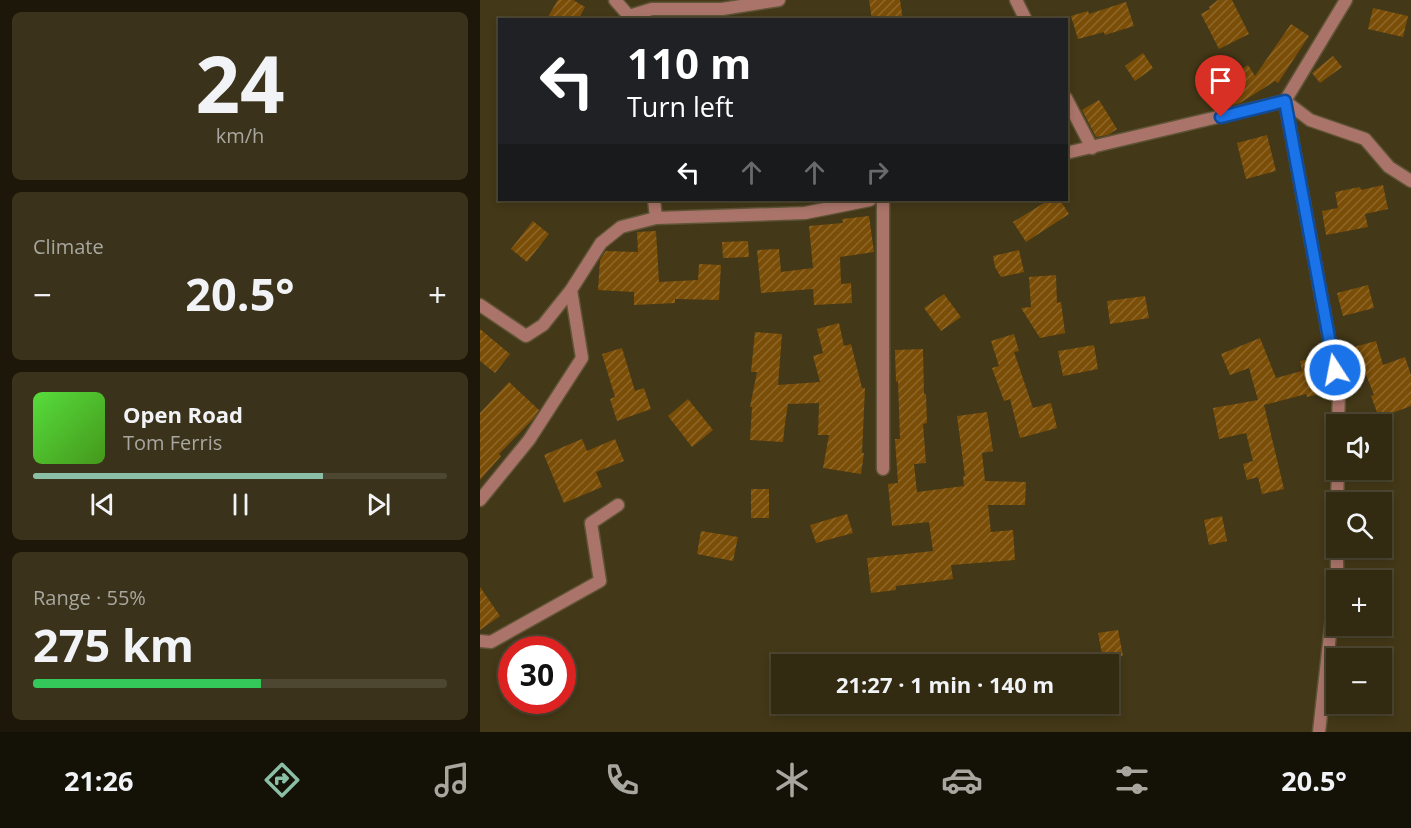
<!DOCTYPE html>
<meta charset="utf-8">
<style>
:root{--surface:#322a11;--page:#3a321a;--text:#f1f3f6;--muted:#a8a79f;--line:#4d4631;--accent:#8abfa5}
body{margin:0;font-family:"Open Sans",sans-serif;background:var(--page);color:var(--text);height:100vh;display:flex;flex-direction:column;font-size:22px;white-space:nowrap}
*{box-sizing:border-box;margin:0}
p{font-size:20px;color:var(--muted)}
.icon{flex:none;width:33px;height:33px;fill:none;stroke:currentColor;stroke-width:2;stroke-linecap:round;stroke-linejoin:round}
.map{position:relative;flex:1;overflow:hidden}
.side{display:flex;flex-direction:column;gap:12px;padding:12px;background:#1c1709;width:480px}
.side>*{flex:none}
.top-card{position:absolute;left:18px;top:18px;width:570px;height:183px;border-radius:0px;box-shadow:0 3px 9px #0003,0 0 0 2px var(--line);background:#202124;color:#fff;overflow:hidden}
.tools{position:absolute;left:846px;top:414px;display:grid;gap:12px}
.tools a{display:grid;place-items:center;width:66px;height:66px;border-radius:0px;background:var(--surface);box-shadow:0 3px 9px #0003,0 0 0 2px var(--line);font-size:30px}
.speed{position:absolute;left:18px;top:636px;display:flex;gap:12px;font-size:30px;font-weight:700;text-align:center}
.speed>*{display:grid;place-content:center;width:78px;height:78px;border-radius:50%;background:var(--surface);box-shadow:0 3px 9px #0003,0 0 0 2px var(--line);line-height:1}
.speed .limit{border:9px solid #d22;background:#fff;color:#111}
.pin{position:absolute;display:grid;place-items:center;width:51px;height:51px;color:#fff;margin:-62px -26px;border-radius:50% 50% 50% 0;rotate:-45deg;box-shadow:0 0 6px #0007}
.pin .icon{rotate:45deg}
.me{position:absolute;width:66px;margin:-33px;rotate:349deg;stroke-linejoin:round;filter:drop-shadow(0 0 4px #0008)}
.turn{display:flex;align-items:center;gap:21px;height:126px;padding:0 30px;font-size:27px}
.turn .icon{width:78px;height:78px;stroke-width:2.5}
.turn b{display:block;font-size:42px;line-height:51px}
.lanes{display:flex;align-items:center;height:57px;padding:0 30px;background:#0003;justify-content:center;gap:30px;direction:ltr}
.lanes .off{opacity:.35}
.big{font-size:45px;font-weight:700;line-height:1.1}
.side .widget{flex:1;display:flex;flex-direction:column;justify-content:center;gap:9px;min-width:0;padding:0 21px;border-radius:9px;background:var(--page)}
.side .dial{align-items:center;gap:0}
.dial b{font-size:78px;line-height:1}
.song{display:flex;align-items:center;gap:18px}
.cover{width:72px;height:72px;border-radius:9px;background:linear-gradient(135deg,hsl(110 70% 55%),hsl(100 70% 35%))}
.played{height:6px;border-radius:3px;background:linear-gradient(90deg,var(--accent) 70%,var(--line) 70%)}
.keys{display:flex;justify-content:space-around;direction:ltr}
.heat{display:flex;justify-content:space-between;align-items:center;font-size:33px;direction:ltr}
.charge{height:9px;border-radius:4px;background:linear-gradient(90deg,#34c759 55%,var(--line) 0)}
.trip{position:absolute;left:291px;top:654px;width:348px;height:60px;border-radius:0px;background:var(--surface);box-shadow:0 3px 9px #0003,0 0 0 2px var(--line);font-weight:700;line-height:60px;text-align:center}
.tabs{display:flex;height:96px;justify-content:space-around;align-items:center;background:#141107;color:var(--muted)}
.tabs .icon{width:42px;height:42px}
.tabs .on{color:var(--accent)}
.tabs b{font-size:27px;color:var(--text)}
main{display:flex;flex:1;min-height:0}
.map>svg:first-child{display:block}
</style>
<main>
<section class="side">
<div class="widget dial"><b>24</b><p>km/h</p></div>
<div class="widget"><p>Climate</p>
<div class="heat"><a>−</a><b class="big">20.5°</b><a>+</a></div>
</div>
<div class="widget">
<div class="song"><i class="cover"></i><div><b>Open Road</b><p>Tom Ferris</p></div></div>
<div class="played"></div>
<div class="keys"><svg class="icon" aria-label="previous" viewBox="0 0 24 24"><path d="M18 5L8 12l10 7zM5 5v14"/></svg><svg class="icon" aria-label="pause" viewBox="0 0 24 24"><path d="M8 5v14M16 5v14"/></svg><svg class="icon" aria-label="next" viewBox="0 0 24 24"><path d="M6 5l10 7-10 7zM19 5v14"/></svg></div>
</div>
<div class="widget"><p>Range · 55%</p><b class="big">275 km</b><div class="charge"></div></div>
</section>
<div class="map">
<svg width="931" height="732" viewBox="0 0 931 732">
<defs>
<pattern id="building-hatch" width="6" height="6" patternUnits="userSpaceOnUse" patternTransform="scale(1.5)"><rect width="6" height="6" fill="#7b4e08"/><path d="M-1 1l2-2M0 6l6-6M5 7l2-2" fill="none" stroke="#8e682b"/></pattern>
</defs>
<rect width="100%" height="100%" fill="#433817"/>
<path fill="url(#building-hatch)" d="M78,0h15l12,7 -7,13h-32z
M389,0h31l3,20h-31z
M738,0h14l17,34 -30,15 -18,-35 9,-5 -1,-2z
M646,2l8,24 -29,9 -1,-3 -26,7 -7,-23 17,-5 1,3z
M893,8l35,8 -5,21 -35,-8z
M811,24l18,12 -31,47 -3,-2 -35,22 -8,2 -8,-11 12,-7 -7,-10 19,-12 7,11z
M663,53l10,15 -18,13 -10,-15z
M853,56l9,11 -22,16 -8,-10z
M619,100l18,29 -9,6 -12,2 -14,-27z
M787,135l9,36 -30,8 -9,-36z
M903,185l5,24 -23,5 3,13 -42,8 -4,-24 16,-3 -3,-16 25,-5 1,3z
M569,200h11l9,14 -43,28 -13,-20z
M389,216l5,36 -34,5 1,27 10,-1 1,20 -38,2 -1,-16 -52,4 -4,-43 22,-1 2,23 32,-4 -4,-42 34,-3 -1,-4z
M53,221l16,13 -22,28 -16,-13z
M176,231l3,51 39,-2 1,-16 22,1 -2,35 -44,-1v4l-41,2v-13l-36,-2 2,-30 6,-9 32,1 -1,-20z
M268,241l1,16 -26,1 -1,-16z
M539,250l5,22 -23,5 -6,-10 -2,-11z
M576,275l1,28 4,-1 4,31 -25,5 -19,-30 10,-1 -2,-30z
M888,285l6,23 -31,8 -6,-23z
M464,294l17,23 -20,14 -17,-23z
M665,296l4,22 -39,6 -3,-23z
M359,323l5,23 7,-2 11,44h3l-3,65h2l-3,21 -38,-6 6,-33h-11l1,-32 -31,1 -3,19 -2,19 -33,-2 2,-33h-2l7,-35h-6l4,-40 27,2 -4,51 42,-3 -7,-26 10,-3 -6,-24z
M0,329l30,25 -15,19 -15,-12z
M534,334l5,17 -5,1 19,56 18,-5 6,25 -37,10 -10,-39 -6,2 -12,-33 7,-2 -8,-25z
M780,338l16,40 26,-7 -2,-10 20,-4 8,35 -21,5 -1,-3 -42,11 20,84 -22,5 -4,-17 -11,3 -4,-16 10,-3 -7,-28 -27,6 -6,-31 45,-8 -9,-32 -19,7 -9,-21z
M896,341l7,24 22,-8 6,18v31l-32,12 -8,-22 3,-1 -11,-28 -8,3 -5,-22z
M614,345l4,24 -35,7 -5,-25z
M142,348l13,43 9,-3 7,21 -34,12 -7,-22 5,-2 -13,-43z
M443,349l1,45h2l1,29 -4,1 3,39 -12,1 3,28 47,-6 -1,-10h2l-8,-60 30,-4 6,39 -11,2 3,28 41,1 -1,23h-37l3,27 22,-2 2,30 -64,5 2,14 -57,7v4l-25,3 -4,-35 66,-7 -4,-29 -37,4 -4,-42 10,-1 -3,-44h5l-2,-58 -2,1 -1,-32z
M29,382l30,28 -5,8 -35,36 2,2 -21,24v-67z
M208,399l25,31 -21,17 -24,-31z
M102,439l5,12 28,-12 9,22 -28,11 6,15 -38,16 -20,-48z
M271,489h18v29h-18z
M367,514l6,19 -37,10 -6,-18z
M742,516l5,25 -18,4 -5,-25z
M221,531l37,6 -5,24 -36,-7z
M0,587l20,29 -20,14z
M638,630l5,26 -20,3 -5,-26z"/>
<g fill="none" stroke-linecap="round" stroke-linejoin="round">
<g stroke="#5f5436" stroke-width="15">
<path id="minor" d="M135,0l14,16v4
M536,0l10,20
M149,16l23,-7h70l57,-9
M586,98l26,50
M586,153l219,-52 25,19 55,19 24,28 22,14
M174,200l2,18
M403,200v269
M0,305l46,31 17,-11 28,-35 30,-47 20,-16 35,-9 149,-5 65,-13
M858,424l1,-32 -54,-291 61,-101
M0,500l49,-60 53,-82 -11,-68
M857,502l1,-32
M0,641l11,1 109,-61 -9,-58 27,-18
M839,732l18,-160v-24"/>
</g>
<use href="#minor" stroke="#aa746a" stroke-width="12"/>
</g>
<g fill="none" stroke-linecap="round" stroke-linejoin="round">
<g stroke="#114b97" stroke-width="15">
<path id="route" d="M741,117l64,-16 50,269"/>
</g>
<use href="#route" stroke="#1a73e8" stroke-width="10"/>
</g>
</svg>
<div class="tools">
<a><svg class="icon" aria-label="sound" viewBox="0 0 24 24"><path d="M4 9h4l5-4v14l-5-4H4zM17 9q2 3 0 6"/></svg></a>
<a><svg class="icon" aria-label="search" viewBox="0 0 24 24"><circle cx="10" cy="10" r="6"/><path d="M15 15l6 6"/></svg></a>
<a>+</a>
<a>−</a>
</div>
<div class="speed"><div class="limit">30</div></div>
<div class="pin" style="left:741px;top:117px;background:#d93025"><svg class="icon" aria-label="arrive" viewBox="0 0 24 24"><path d="M6 21V4h12l-3 4 3 4H6"/></svg></div>
<svg class="me" style="left:855px;top:370px" viewBox="-20 -20 40 40"><circle r="17" fill="#1a73e8" stroke="#fff" stroke-width="3"/><path d="M0-11L8 9 0 5-8 9z" fill="#fff"/></svg>
<div class="trip">21:27 · 1 min · 140 m</div>
<div class="top-card">
<div class="turn"><svg class="icon" aria-label="left" viewBox="0 0 24 24"><path d="M17 20v-9H6M10 6l-5 5 5 5"/></svg><div><b>110 m</b>Turn left</div></div>
<div class="lanes"><svg class="icon" aria-label="left" viewBox="0 0 24 24"><path d="M17 20v-9H6M10 6l-5 5 5 5"/></svg><svg class="icon off" aria-label="ahead" viewBox="0 0 24 24"><path d="M12 20V5M6 11l6-6 6 6"/></svg><svg class="icon off" aria-label="ahead" viewBox="0 0 24 24"><path d="M12 20V5M6 11l6-6 6 6"/></svg><svg class="icon off" aria-label="right" viewBox="0 0 24 24"><path d="M7 20v-9h11M14 6l5 5-5 5"/></svg></div>
</div>
</div>
</main>
<nav class="tabs">
<b>21:26</b>
<svg class="icon on" aria-label="directions" viewBox="0 0 24 24"><path d="M12 3l9 9-9 9-9-9zM9 14v-3h6M13 9l2 2-2 2"/></svg>
<svg class="icon" aria-label="music" viewBox="0 0 24 24"><path d="M9 18V5l10-2v13"/><circle cx="6" cy="18" r="3"/><circle cx="16" cy="16" r="3"/></svg>
<svg class="icon" aria-label="phone" viewBox="0 0 24 24"><path d="M5 4h4l2 5-3 2q2 4 5 5l2-3 5 2v4C11 20 4 13 5 4z"/></svg>
<svg class="icon" aria-label="climate" viewBox="0 0 24 24"><path d="M12 3v18M4 7l16 10M4 17L20 7"/></svg>
<svg class="icon" aria-label="car" viewBox="0 0 24 24"><path d="M5 17H2v-5l4-1 3-4h7l3 4 3 1v5h-3M9 17h6M6 11h13"/><circle cx="7" cy="17" r="2"/><circle cx="17" cy="17" r="2"/></svg>
<svg class="icon" aria-label="filters" viewBox="0 0 24 24"><path d="M4 7h16M4 17h16"/><circle cx="9" cy="7" r="2"/><circle cx="15" cy="17" r="2"/></svg>
<b>20.5°</b>
</nav>
